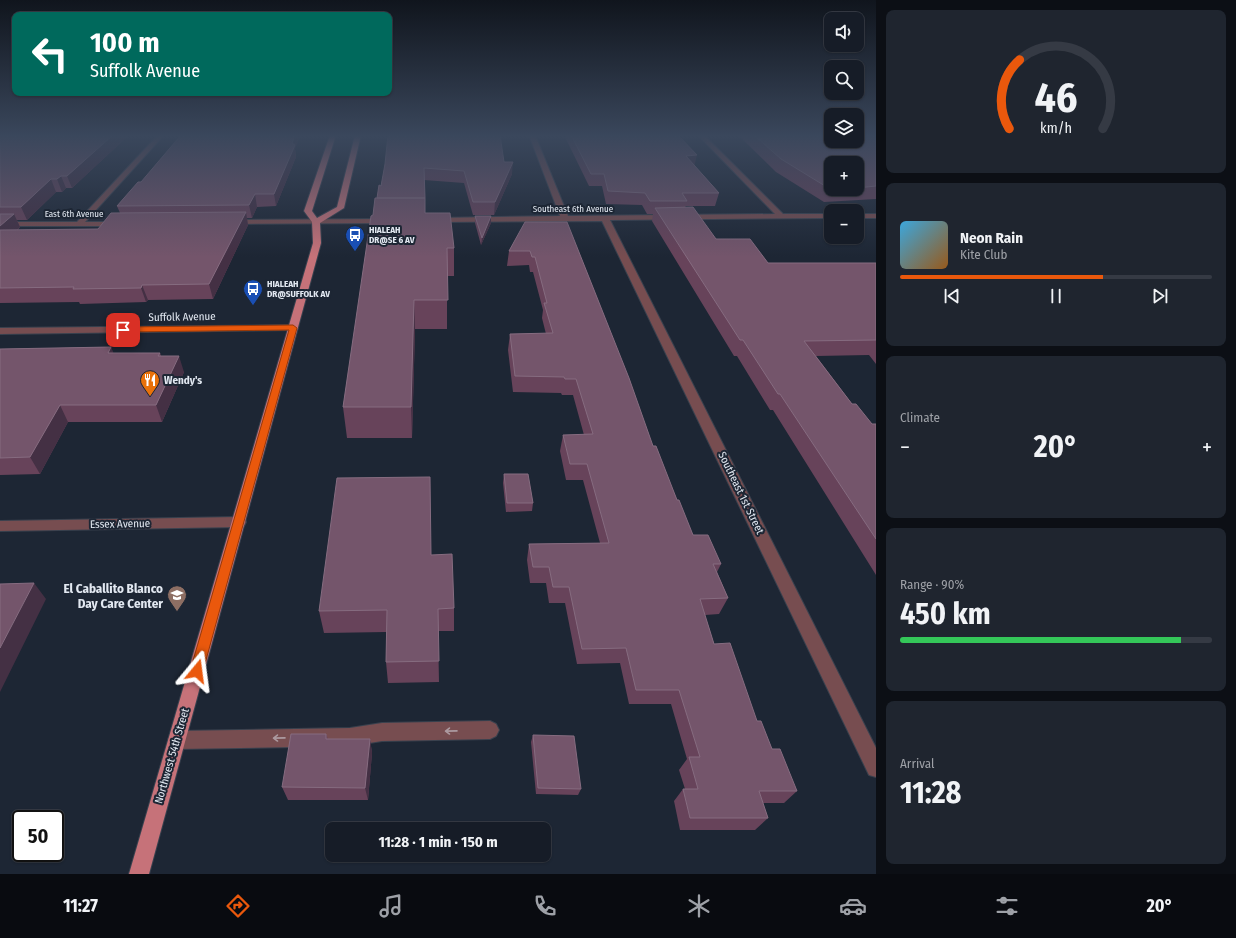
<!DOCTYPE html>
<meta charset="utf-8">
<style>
:root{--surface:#161c27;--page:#1f252f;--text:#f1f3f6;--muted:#9ea1a7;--line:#353a44;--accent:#ea580c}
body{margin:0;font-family:"Fira Sans Condensed",sans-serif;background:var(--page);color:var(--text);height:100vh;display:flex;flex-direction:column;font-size:15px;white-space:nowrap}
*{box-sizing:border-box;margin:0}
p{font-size:13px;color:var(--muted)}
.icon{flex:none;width:22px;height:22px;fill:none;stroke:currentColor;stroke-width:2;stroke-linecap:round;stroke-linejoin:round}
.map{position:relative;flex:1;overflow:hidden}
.details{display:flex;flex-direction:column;gap:10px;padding:10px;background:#0c0f15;width:360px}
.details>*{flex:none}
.top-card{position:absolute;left:12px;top:12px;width:380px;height:84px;border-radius:8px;box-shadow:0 1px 3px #0004,0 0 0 1px var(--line);background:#00695c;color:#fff;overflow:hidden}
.tools{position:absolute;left:824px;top:12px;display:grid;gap:8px}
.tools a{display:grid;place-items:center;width:40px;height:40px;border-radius:8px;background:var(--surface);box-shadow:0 1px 3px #0004,0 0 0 1px var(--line);font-size:20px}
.speed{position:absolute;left:12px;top:810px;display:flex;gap:8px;font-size:20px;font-weight:700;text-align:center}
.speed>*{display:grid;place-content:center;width:52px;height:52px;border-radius:50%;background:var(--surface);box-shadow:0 1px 3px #0004,0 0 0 1px var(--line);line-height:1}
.speed .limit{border:2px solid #111;border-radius:6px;background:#fff;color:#111}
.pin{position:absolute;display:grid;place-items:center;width:34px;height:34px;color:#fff;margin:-17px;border-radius:8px;box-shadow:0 2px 6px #0006}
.me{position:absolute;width:44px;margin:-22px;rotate:16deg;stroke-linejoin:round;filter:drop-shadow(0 0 3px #0008)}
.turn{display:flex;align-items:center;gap:14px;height:84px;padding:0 12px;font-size:18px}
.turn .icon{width:52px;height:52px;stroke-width:2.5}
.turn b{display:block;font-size:28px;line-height:34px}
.big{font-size:30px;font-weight:700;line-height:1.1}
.details .widget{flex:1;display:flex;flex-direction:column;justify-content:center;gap:6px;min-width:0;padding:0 14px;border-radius:8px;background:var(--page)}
.details .dial{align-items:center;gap:0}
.dial svg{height:104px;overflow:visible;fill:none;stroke:var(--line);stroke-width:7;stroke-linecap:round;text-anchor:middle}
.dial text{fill:var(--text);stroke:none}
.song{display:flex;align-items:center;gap:12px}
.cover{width:48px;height:48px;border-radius:6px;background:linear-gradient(135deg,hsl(200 70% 55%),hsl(30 70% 35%))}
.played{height:4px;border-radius:2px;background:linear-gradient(90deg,var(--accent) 65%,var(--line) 65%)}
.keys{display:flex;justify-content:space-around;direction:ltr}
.heat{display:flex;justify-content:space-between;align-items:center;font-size:22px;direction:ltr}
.charge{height:6px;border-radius:3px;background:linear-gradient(90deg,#34c759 90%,var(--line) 0)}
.trip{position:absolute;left:325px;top:822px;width:226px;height:40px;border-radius:8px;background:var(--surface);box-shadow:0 1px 3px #0004,0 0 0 1px var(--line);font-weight:700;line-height:40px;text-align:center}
.menu{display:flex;height:64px;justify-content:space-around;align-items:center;background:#090b10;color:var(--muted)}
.menu .icon{width:28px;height:28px}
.menu .on{color:var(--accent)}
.menu b{font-size:18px;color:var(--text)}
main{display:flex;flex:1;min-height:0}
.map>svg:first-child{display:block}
</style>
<main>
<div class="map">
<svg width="876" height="874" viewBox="0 0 876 874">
<rect width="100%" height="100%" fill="#1d2634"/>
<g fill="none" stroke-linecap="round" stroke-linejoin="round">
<g stroke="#39414e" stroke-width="2">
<path id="minor" d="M158,135h6l-79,87h34l4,2 -1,2h-122v-4h77z
M529,135h6l33,81 207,-2 -77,-79h6l79,79h48v4l-221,2 266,528v29l-7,-2 -267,-554 -167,1 -4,-2 4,-2 125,-2z
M857,214h19v4h-19z
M385,219h3v4l-157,1 -4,-2 4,-2z
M293,325l5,3 -2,2 -296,4v-6z
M239,517l5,1 2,4 -2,4 -5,1 -239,4v-10z
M490,721l6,3 3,6 -3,6 -6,3 -108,2 -32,5 -173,3 -6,-3 -3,-6 3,-6 6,-3 173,-3 32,-5z"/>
</g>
<g stroke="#39414e" stroke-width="2">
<path id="major" d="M330,135h6l-24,76 5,7 20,-11 18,-72h6l-17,73 -24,15 1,20 -172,631h-20l184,-631 -1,-21 -8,-11z"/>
</g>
<use href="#minor" fill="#774d50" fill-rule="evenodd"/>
<use href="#major" fill="#c67279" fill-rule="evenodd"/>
</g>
<path fill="#67435a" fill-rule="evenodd" d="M0,135h129l-57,53h-6l-4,4h-6l-29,28h-10l3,7 -2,3 80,-1 22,-16 -3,-7 24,-24 154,-33 1,8 -20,49 -19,1 -5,11h-5l1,7 -35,74 -65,1 -2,2 -66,2 -1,-2 -79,1z
M564,135h114l16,30 25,28 -4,13h-29l-1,1 31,32 52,24h108v101l-7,-9 -53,1 36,48 20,20h4v151l-103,-165h-3l-33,-54h-3l-82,-135 1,-7h-6l-5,-9 -36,-1 -4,-18h-13z
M738,135h138v64l-52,3 -48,-30zM857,163v26h-26z
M504,162l8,12 -18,41h-21l-9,-32 -40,-3 1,33 29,35v28h-7v53h-32l-3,109h-65l-4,-31 30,-192 8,-29 4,-22z
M475,216l16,7 -10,22 -6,-22z
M525,222l128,224 40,89 28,29 -4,8 11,26 -9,16 -14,1 9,29 58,105 25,42 -13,12h-21l5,15 -13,12h-75l-6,-29 9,-12h2l-6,-19 8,-11 -16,-55h-42l-9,-41 -43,1 -12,-61h-16l-3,-20h-16l-3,-23 2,-16 71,-1 -17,-63h-17l-6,-29 3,-16h21l-11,-40h-11l-1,-2 -48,-1 -5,-42 2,-16h36l-4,-16 1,-8 -10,-38h-3l-1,-7 -22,1 2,-15z
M111,347l2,6h47l1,3 23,16 -22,50h-94l-28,52 -40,1v-126z
M504,474l29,29 -1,8 -26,1 -3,-29z
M431,555l23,53v23h-16l1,51 -51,1 -2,-21v-30l-62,1 -5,-22z
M326,734l2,5h42l2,14 -4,47h-80l-6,-13z
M533,735l48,54 -3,6 -42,-1 -5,-52z"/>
<path fill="#443044" d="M113,135h16l-57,53 -5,-12z
M295,135h6l-6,14 1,8 -20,49 -2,-12 18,-51z
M697,155l-3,12 -8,-11z
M513,162l-1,12 -18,41 1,-13z
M61,176l5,12 -4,4 -5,-13z
M51,179l5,13 -29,28 -6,-13z
M255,194l2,13 -5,11 -3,-13z
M246,212l2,13 -35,74 -4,-15z
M14,214l6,13 -17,17 -3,-7v-11z
M491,216v7l-10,22 1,-7z
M142,285l6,15 -2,2 -5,-14z
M414,300l1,29 -3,109 -1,-31z
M111,347l7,17 -10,-11z
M179,356l5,16 -22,50 -6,-17z
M60,405l8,17 -28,52 -10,-17z
M34,583l12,16 -46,93v-44z
M370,739l2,14 -4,47 -3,-12z"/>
<path fill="#74556b" stroke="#866c80" d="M0,135h113l-46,41h-6l-4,3h-6l-30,28h-21z
M181,135h114l-3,8 3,2 -21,49h-19l-6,11 -132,1 21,-24h3z
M388,135h112l4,27h9l-18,40h-22l-9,-31 -40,-3 1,30h-48l2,-13 2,1 4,-22z
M571,135h107l19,20 -11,1 33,37h-37l5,8h-37l-5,-8 -37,-2 -4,-17h-13z
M754,135h77v6h26v-6h19v51l-19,2v-25h-26v26h5h-6l-49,-30z
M375,198h50v15h25l4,35h-7l1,52h-34l-3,107h-68l28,-191 2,-1z
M693,207l23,32h34l18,24h108v77l-72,1 48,63h4l16,20h4v115l-96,-145h-2l-35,-54h-3l-85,-132z
M246,212l-37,72 -67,1 -1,3 -68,1 1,-2 -74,1v-58l98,-1 13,-16z
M0,214h14l-14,12z
M475,216h16l-9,22z
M525,222h42l62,156 24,68h3l21,54h2l14,35h15l13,29h-8l15,34 -28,1 14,45 16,-1 27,78h4l11,28h8l17,42h-38l9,27h-78l-7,-29h15l-9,-32h11l-21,-67h-43l-10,-42 -44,1 -13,-62h-16l-4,-20h-16l-4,-23 80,-1 -22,-79h-17l-7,-29 30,-1 -17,-55h-11l-1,-2 -49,-1 -5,-42 43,-1 -9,-30h3l-12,-46h-3l-2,-6h-21z
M111,347l-3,6h52l-2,3h21l-23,49h-96l-30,52 -30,1v-109z
M504,474h24l5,29h-26z
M430,477l1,78 21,-1 2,54 -16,1 1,52 -53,1 1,-52 -68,1 18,-133z
M34,583l-34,65v-64z
M291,734h35v5h44l-5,49 -83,-1z
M533,735l41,1 7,53 -43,-1z"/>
<defs><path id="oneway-shaft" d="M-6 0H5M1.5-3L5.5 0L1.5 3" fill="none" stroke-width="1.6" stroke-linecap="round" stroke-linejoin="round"/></defs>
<g stroke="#ac9aa0">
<use href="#oneway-shaft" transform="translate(451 731) rotate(179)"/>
<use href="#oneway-shaft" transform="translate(279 738) rotate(179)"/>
</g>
<linearGradient id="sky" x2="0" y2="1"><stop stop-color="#10151d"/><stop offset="0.53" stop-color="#3a475c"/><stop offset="1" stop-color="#3a475c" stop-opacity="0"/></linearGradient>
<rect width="876" height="257" fill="url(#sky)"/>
<path fill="#ea580c" stroke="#983908" d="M293,325l4,3 -94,343 -2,5 -4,1 -5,-1 -2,-5 99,-341 -166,2 -3,-2 3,-3z"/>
<defs>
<g id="bus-pin" transform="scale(1)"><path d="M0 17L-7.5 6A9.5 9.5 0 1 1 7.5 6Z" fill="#1a4fb4" stroke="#1d2634"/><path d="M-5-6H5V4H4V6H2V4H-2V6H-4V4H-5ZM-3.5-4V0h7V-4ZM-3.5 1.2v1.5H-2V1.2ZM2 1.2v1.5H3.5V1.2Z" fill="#fff"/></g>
<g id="restaurant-pin" transform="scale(1)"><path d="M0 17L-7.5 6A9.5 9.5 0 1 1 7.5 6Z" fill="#e8710a" stroke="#1d2634"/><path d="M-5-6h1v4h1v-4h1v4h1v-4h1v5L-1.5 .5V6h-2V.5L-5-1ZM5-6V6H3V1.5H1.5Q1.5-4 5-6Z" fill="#fff"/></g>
<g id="school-pin" transform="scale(1)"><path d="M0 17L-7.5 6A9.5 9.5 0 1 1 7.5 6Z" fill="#8d6e63" stroke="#1d2634"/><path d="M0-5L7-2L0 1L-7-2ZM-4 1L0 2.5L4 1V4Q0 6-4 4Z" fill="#fff"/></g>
</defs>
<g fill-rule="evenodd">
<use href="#bus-pin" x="355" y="235"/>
<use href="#bus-pin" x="253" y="289"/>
<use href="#restaurant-pin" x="150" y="380"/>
<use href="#school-pin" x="177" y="595"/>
</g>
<g text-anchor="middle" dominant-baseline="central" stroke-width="4" stroke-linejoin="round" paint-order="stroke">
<g font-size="9" fill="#e2e8f1" stroke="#1d2634">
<text x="573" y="209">Southeast 6th Avenue</text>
<text x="74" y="214">East 6th Avenue</text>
</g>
<g font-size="9" font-weight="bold" fill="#e2e8f1" stroke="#1d2634" text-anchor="start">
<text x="369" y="230">HIALEAH<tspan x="369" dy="10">DR@SE 6 AV</tspan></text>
<text x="267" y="284">HIALEAH<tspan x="267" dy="10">DR@SUFFOLK AV</tspan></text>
</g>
<g font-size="11" fill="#e2e8f1" stroke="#1d2634">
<text transform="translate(182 317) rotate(-1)">Suffolk Avenue</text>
<text transform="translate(741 493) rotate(64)">Southeast 1st Street</text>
<text transform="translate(120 524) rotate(-1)">Essex Avenue</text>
<text transform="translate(172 756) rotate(-74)">Northwest 54th Street</text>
</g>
<g font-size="11" font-weight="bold" fill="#e2e8f1" stroke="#1d2634" text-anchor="start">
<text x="164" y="380">Wendy's</text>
</g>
<g font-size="13" font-weight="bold" fill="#e2e8f1" stroke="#1d2634" text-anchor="end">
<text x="163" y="588">El Caballito Blanco<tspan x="163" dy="15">Day Care Center</tspan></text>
</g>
</g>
</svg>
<div class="tools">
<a><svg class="icon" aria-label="sound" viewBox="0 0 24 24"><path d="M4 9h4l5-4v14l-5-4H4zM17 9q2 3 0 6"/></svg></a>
<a><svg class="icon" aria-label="search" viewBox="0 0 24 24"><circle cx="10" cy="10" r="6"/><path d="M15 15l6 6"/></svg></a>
<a><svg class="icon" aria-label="layers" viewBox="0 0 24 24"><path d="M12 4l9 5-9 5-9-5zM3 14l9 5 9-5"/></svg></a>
<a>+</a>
<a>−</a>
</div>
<div class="speed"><div class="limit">50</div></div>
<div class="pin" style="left:123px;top:330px;background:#d93025"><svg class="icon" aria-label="arrive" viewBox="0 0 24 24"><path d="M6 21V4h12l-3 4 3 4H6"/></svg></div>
<svg class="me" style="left:197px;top:671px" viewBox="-20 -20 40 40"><path d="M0-17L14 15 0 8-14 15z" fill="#ea580c" stroke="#fff" stroke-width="4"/></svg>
<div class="trip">11:28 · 1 min · 150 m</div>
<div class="top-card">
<div class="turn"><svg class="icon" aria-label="left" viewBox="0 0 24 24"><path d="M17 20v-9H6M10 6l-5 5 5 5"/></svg><div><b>100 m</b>Suffolk Avenue</div></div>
</div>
</div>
<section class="details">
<div class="widget dial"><svg viewBox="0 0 100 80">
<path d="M14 69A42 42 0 1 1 86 69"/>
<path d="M14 69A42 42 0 0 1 22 16" stroke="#ea580c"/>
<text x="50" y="56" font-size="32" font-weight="700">46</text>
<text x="50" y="72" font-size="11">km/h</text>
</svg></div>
<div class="widget">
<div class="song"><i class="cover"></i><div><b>Neon Rain</b><p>Kite Club</p></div></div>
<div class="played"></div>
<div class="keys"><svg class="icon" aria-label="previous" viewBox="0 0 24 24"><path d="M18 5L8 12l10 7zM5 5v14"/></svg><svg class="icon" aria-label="pause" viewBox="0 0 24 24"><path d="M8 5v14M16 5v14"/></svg><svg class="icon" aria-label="next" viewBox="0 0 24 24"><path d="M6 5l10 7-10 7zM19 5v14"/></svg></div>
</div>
<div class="widget"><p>Climate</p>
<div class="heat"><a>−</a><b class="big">20°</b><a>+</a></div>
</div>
<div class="widget"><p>Range · 90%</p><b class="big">450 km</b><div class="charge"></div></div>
<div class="widget"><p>Arrival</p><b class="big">11:28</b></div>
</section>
</main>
<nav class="menu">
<b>11:27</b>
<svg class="icon on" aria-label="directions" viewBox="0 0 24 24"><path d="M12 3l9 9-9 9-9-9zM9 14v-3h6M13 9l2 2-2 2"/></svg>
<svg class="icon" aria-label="music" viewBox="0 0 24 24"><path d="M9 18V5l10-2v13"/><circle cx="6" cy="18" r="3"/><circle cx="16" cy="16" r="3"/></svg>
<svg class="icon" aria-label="phone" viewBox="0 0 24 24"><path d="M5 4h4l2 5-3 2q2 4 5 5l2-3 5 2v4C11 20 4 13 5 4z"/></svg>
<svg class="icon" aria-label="climate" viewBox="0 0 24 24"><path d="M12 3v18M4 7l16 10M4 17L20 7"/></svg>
<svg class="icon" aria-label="car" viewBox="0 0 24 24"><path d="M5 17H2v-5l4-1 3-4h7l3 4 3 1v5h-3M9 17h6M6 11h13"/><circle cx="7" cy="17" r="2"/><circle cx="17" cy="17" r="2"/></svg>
<svg class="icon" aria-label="filters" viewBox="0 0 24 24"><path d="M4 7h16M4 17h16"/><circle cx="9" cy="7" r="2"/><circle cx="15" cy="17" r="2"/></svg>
<b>20°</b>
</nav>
